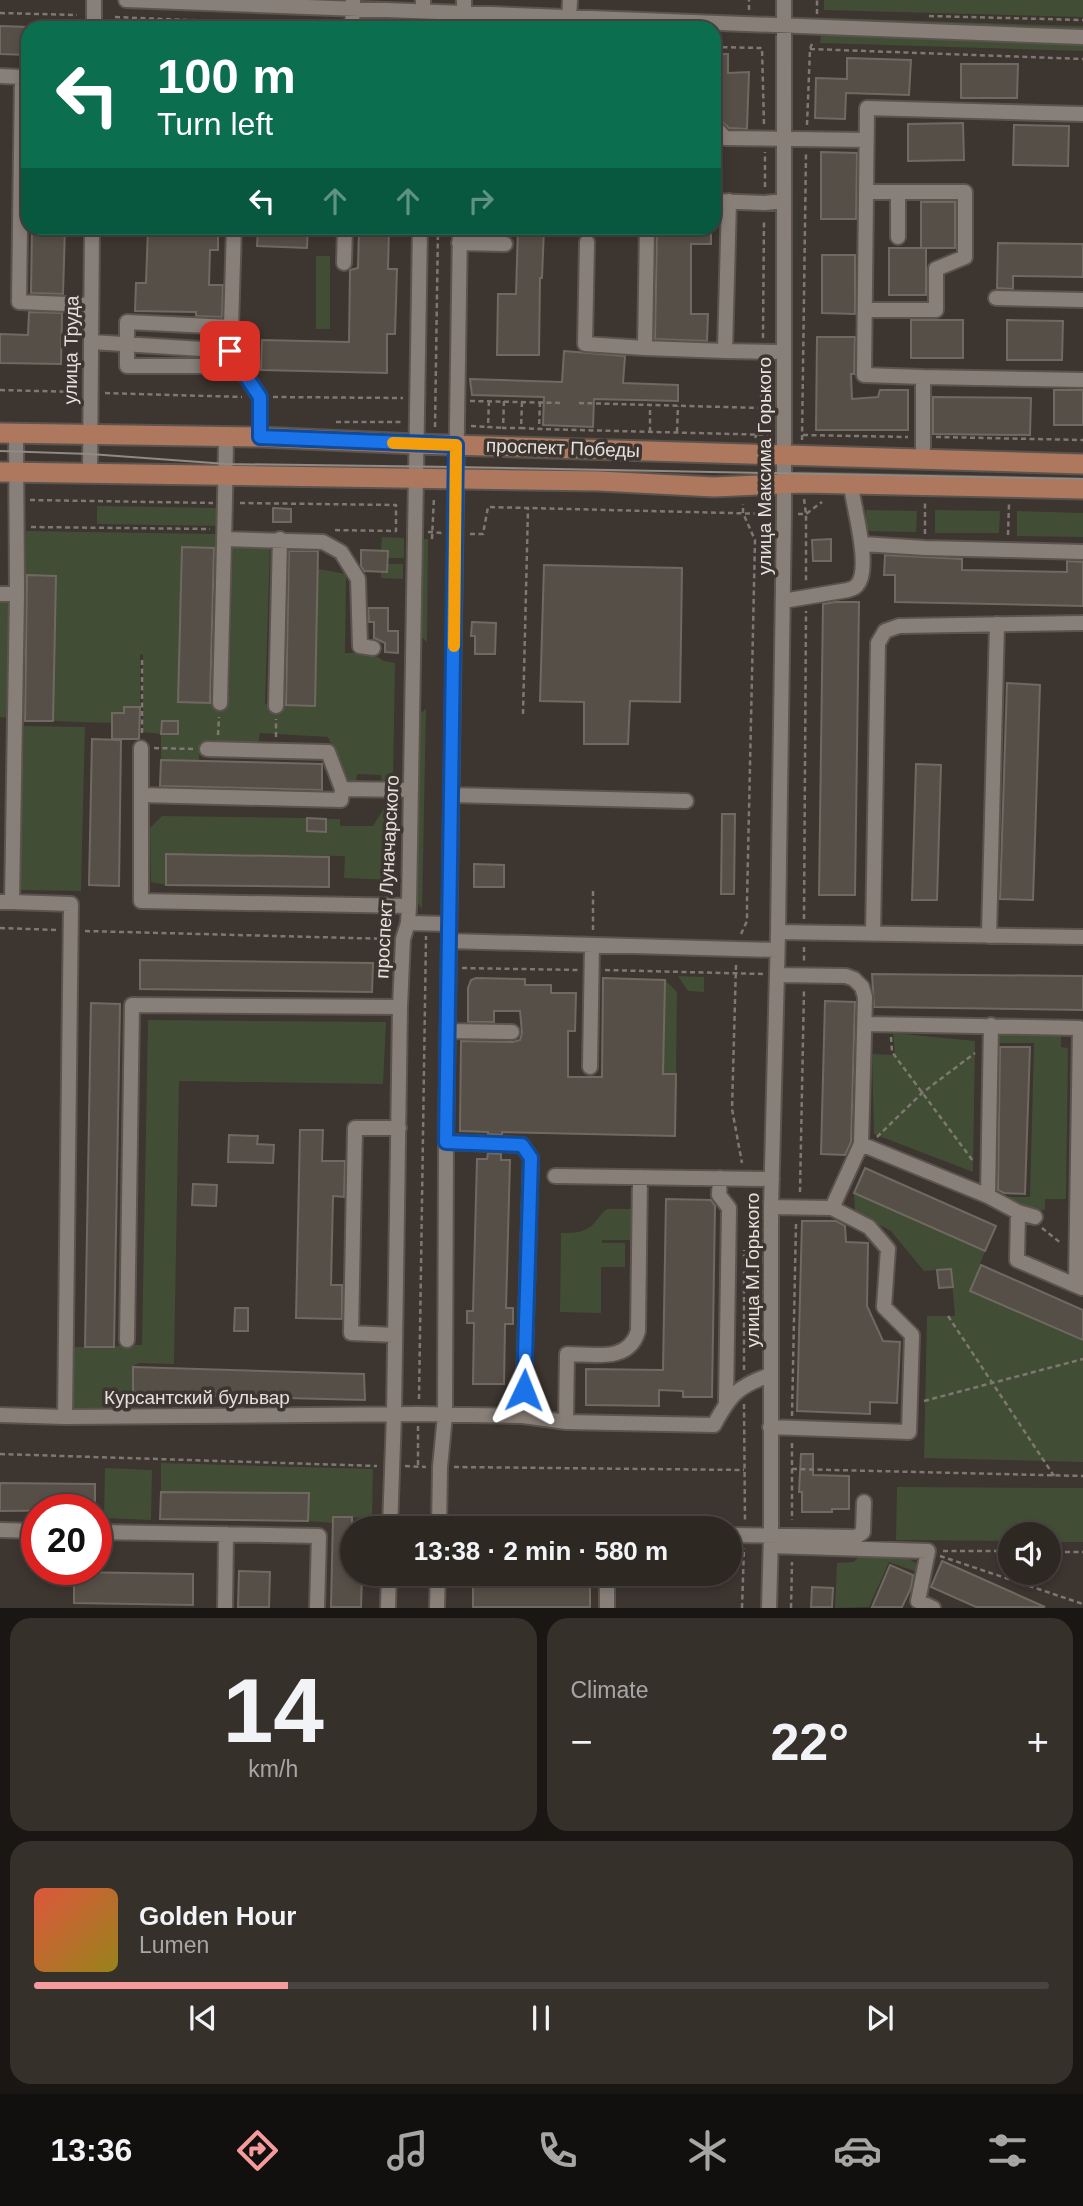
<!DOCTYPE html>
<meta charset="utf-8">
<style>
:root{--surface:#2e2823;--page:#36302b;--text:#f1f3f6;--muted:#a7a6a6;--line:#494441;--accent:#f59b9e}
body{margin:0;font-family:Arial,sans-serif;background:var(--page);color:var(--text);height:100vh;display:flex;flex-direction:column;font-size:26px;white-space:nowrap}
*{box-sizing:border-box;margin:0}
p{font-size:23px;color:var(--muted)}
.icon{flex:none;width:38px;height:38px;fill:none;stroke:currentColor;stroke-width:2;stroke-linecap:round;stroke-linejoin:round}
.map{position:relative;height:1608px;overflow:hidden}
.panel{display:flex;flex-direction:column;gap:10px;padding:10px;background:#191613;flex:1}
.panel>*{flex:none}
.top-card{position:absolute;left:21px;top:21px;width:700px;height:214px;border-radius:21px;box-shadow:0 4px 10px #0003,0 0 0 2px var(--line);background:#0b6e4f;color:#fff;overflow:hidden}
.controls{position:absolute;left:998px;top:1522px;display:grid;gap:14px}
.controls a{display:grid;place-items:center;width:63px;height:63px;border-radius:50%;background:var(--surface);box-shadow:0 4px 10px #0003,0 0 0 2px var(--line);font-size:35px}
.speed{position:absolute;left:21px;top:1494px;display:flex;gap:14px;font-size:35px;font-weight:700;text-align:center}
.speed>*{display:grid;place-content:center;width:91px;height:91px;border-radius:50%;background:var(--surface);box-shadow:0 4px 10px #0003,0 0 0 2px var(--line);line-height:1}
.speed .limit{border:10px solid #d22;background:#fff;color:#111}
.pin{position:absolute;display:grid;place-items:center;width:60px;height:60px;color:#fff;margin:-30px;border-radius:14px;box-shadow:0 4px 10px #0006}
.me{position:absolute;width:77px;margin:-38px;rotate:2deg;stroke-linejoin:round;filter:drop-shadow(0 0 5px #0008)}
.turn{display:flex;align-items:center;gap:24px;height:147px;padding:0 21px;font-size:32px}
.turn .icon{width:91px;height:91px;stroke-width:2.5}
.turn b{display:block;font-size:49px;line-height:60px}
.lanes{display:flex;align-items:center;height:66px;padding:0 21px;background:#0003;justify-content:center;gap:35px;direction:ltr}
.lanes .off{opacity:.35}
.big{font-size:52px;font-weight:600;line-height:1.1}
.panel .card{flex:1;display:flex;flex-direction:column;justify-content:center;gap:10px;min-width:0;padding:0 24px;border-radius:21px;background:var(--page)}
.panel .dial{align-items:center;gap:0}
.dial b{font-size:91px;line-height:1}
.song{display:flex;align-items:center;gap:21px}
.cover{width:84px;height:84px;border-radius:10px;background:linear-gradient(135deg,hsl(10 70% 55%),hsl(50 70% 35%))}
.played{height:7px;border-radius:4px;background:linear-gradient(90deg,var(--accent) 25%,var(--line) 25%)}
.keys{display:flex;justify-content:space-around;direction:ltr}
.heat{display:flex;justify-content:space-between;align-items:center;font-size:38px;direction:ltr}
.panel .tiles{flex:1;display:grid;gap:10px;grid-template-columns:1fr 1fr}
.card:last-child{grid-column:span 2}
.trip{position:absolute;left:340px;top:1516px;width:402px;height:70px;border-radius:35px;background:var(--surface);box-shadow:0 4px 10px #0003,0 0 0 2px var(--line);font-weight:600;line-height:70px;text-align:center}
.tabs{display:flex;height:112px;justify-content:space-around;align-items:center;background:#12100e;color:var(--muted)}
.tabs .icon{width:49px;height:49px}
.tabs .active{color:var(--accent)}
.tabs b{font-size:32px;color:var(--text)}
.map>svg:first-child{display:block}
</style>
<div class="map">
<svg width="1083" height="1608" viewBox="0 0 1083 1608">
<rect width="100%" height="100%" fill="#3d352f"/>
<path fill="#414e35" fill-rule="evenodd" d="M824,0h259v17l-259,-7z
M824,18l259,8v25l-263,-8z
M45,20l32,2 -1,6h-31z
M316,256h14v73h-14z
M97,506l123,2 -1,18 -122,-2z
M866,510l51,1 -1,21 -50,-1z
M935,510l65,1 -1,22h-64z
M1017,511l66,2v24l-66,-1z
M26,531l189,3v14h-33l-3,154 50,1 4,-158 37,2 -5,157 50,1 3,-136 28,5 -1,79h26l13,8 11,2 -2,121 -11,-1 -1,-8 -24,-1 -1,8h-9l-19,-45 -68,-4 -2,11 -58,-1 -1,18 -38,-1v-26l-18,-2v-78l-3,1v52h-15l-1,6h-12v10l-59,-2 3,-145 -31,-1zM162,721h16v13l-17,-1z
M382,537l22,1v20h-17l1,-7 -7,-1z
M420,539h8l-1,103 -8,-7z
M387,564h16v15l-22,-1v-6z
M0,597h13l-3,121 -10,-1z
M426,709l-4,200 -7,-10 2,-183z
M24,726l61,1 -4,164 -61,-1z
M390,798l7,1 -3,81 -50,-2 1,-22 -178,-2 -1,31 -15,-3 -1,-54 12,-12 145,2v13l19,1v-13h14v7h33z
M678,976l26,1v15l-16,-1z
M665,980l12,12 -1,82h-13z
M148,1020l238,2 -3,62 -204,-3 -5,283 -36,-1 -5,4 -2,49 -64,-2 1,-67h46l7,-2h21z
M1003,1030l58,1v16l7,1 -2,151h-21v11l-25,-2 -18,-11h28l4,-154h-37v-8z
M893,1033l82,8 -2,131 -99,-38 -2,-80 23,1z
M854,1193l131,58 -15,40 113,49v122l-159,-4 3,-142h28l-4,-47 -27,2 -33,-40 -36,-19z
M607,1209h27v31h-32v3h23v24h-24v46l-41,-1 1,-79c12,0 26,0 34,-11 5,-5 6,-9 12,-13z
M161,1463l212,6 -1,49 -38,-1 -1,6 -25,-2v-28l-147,-1z
M105,1468l47,2 -1,50 -47,-2z
M897,1487l186,1v54h-35v-7h-38v6l-114,-1z
M861,1554l45,2 13,10 -2,6 -28,-10 -20,45 -34,1 2,-45 17,-1z"/>
<path fill="#564f47" stroke="#706961" stroke-width="2" d="M0,26l28,1v28l-28,-1z
M714,54h14v19l21,-1 -2,57 -18,-1 -15,-13z
M847,58l64,2 -2,35 -63,-2 -1,26 -30,-1 1,-40 31,1z
M961,64h57l-1,34h-56z
M963,123l1,37 -56,1v-37z
M1014,125l55,1 -1,40 -55,-1z
M821,152l36,1 -1,66h-35z
M921,202h34v46h-34z
M32,228h33l-2,66 -32,-1z
M148,228h70v22h-8l-1,35h14l-1,32 -26,-1v-4l-61,-1 1,-28h10z
M258,228h50l-1,20 -50,-2z
M359,228h30l-1,41h9l-2,65h-8v39l-126,-3 1,-30 87,2 1,-72 8,-2z
M518,228h26l-2,50h-2l-1,77h-42l1,-61h18z
M657,228h54v16h-20v70h17l-1,27 -52,-2z
M998,243l85,1v33l-70,-1v13l-16,-1z
M889,248h37v47h-37z
M822,255h33v59l-33,-1z
M29,312l33,1 -1,51 -61,-1v-29l28,1z
M911,320h52v38h-52z
M1007,320l56,1 -1,39h-55z
M817,337h38l-1,37h-3l1,25 26,-2 2,-7h28v40h-92z
M564,351l61,5 -2,27 55,2v16l-84,-2 -1,28 -50,-2 1,-28 -72,-2 -2,-16 92,3z
M1054,390h29v35h-29z
M933,397l98,1 -1,37 -97,-1z
M273,508l18,1v13h-18z
M831,539v22h-18l-1,-21z
M182,547l32,1 -4,155 -32,-1z
M361,550l27,1 -1,21 -23,-1 -3,-5z
M289,551h29l-3,155 -29,-1z
M885,555l77,4v11l105,2v-11l16,1v44l-188,-4v-27h-11z
M544,565l138,3 -2,134 -50,-1 -2,43h-44v-42l-44,-1z
M27,575l29,1 -3,145h-28z
M835,602h24l-4,293h-36l4,-291z
M368,608h20v23h10v22l-13,-1v-9l-11,-5v-16h-5z
M472,622l24,1 -1,31h-20v-18h-4z
M1007,683l33,2 -7,215 -33,-1z
M124,707h16l-1,32h-27v-26h12z
M162,721h16v13h-17z
M92,739l29,1 -2,146 -30,-1z
M161,760l161,4v26l-162,-4z
M916,764l25,1 -4,135h-25z
M722,814h13l-1,80h-13z
M307,818l19,1v13l-19,-1z
M166,854l163,3v30l-163,-2z
M474,864l30,1v22h-30z
M140,960l233,3 -1,29 -232,-3z
M872,974l211,2v34l-209,-3z
M476,978l49,1v6h26v8h25l-1,38h-7v46h34l1,-99 62,2 -2,94h13l-1,62 -173,-4v3l-14,-1v-2l-28,-1 1,-90 52,1 7,-2 2,-7 -2,-22h-26v11h-26v-34l3,-8z
M825,1001l30,1 -4,140 -6,13 -24,-1z
M91,1003l29,1 -6,343h-29z
M1000,1047h30l-5,147 -21,-1 -6,-3z
M300,1130h23l-1,31h23l-1,36 -11,-1 -2,89h11v34l-46,-1z
M229,1135l29,1 -1,8 17,1 -1,18 -45,-1z
M488,1153l13,1v6h9l-4,148h7v16h-8l-1,60h-31l1,-61h-7v-12h6l4,-152h10z
M865,1168l131,58 -11,25 -131,-58z
M193,1184l24,1 -1,21 -24,-1z
M666,1199l45,1 4,6 -3,191h-29v-6l-24,-1v16l-73,-1v-36l77,1z
M802,1221h34l9,5 1,16 22,1 -1,63 16,35 17,1 -3,61 -27,-1v12l-73,-3z
M981,1265l102,45v30l-113,-49z
M951,1269l2,18 -14,1 -2,-18z
M235,1308h13v23h-14z
M133,1367l231,7 1,26 -232,-6z
M801,1454h12v21l36,1v33h-17v3h-30v-20h-3z
M0,1483l95,1v26l-95,1z
M161,1492l148,1 -1,28 -148,-2z
M333,1517h19v56h10l-1,34h-30z
M942,1561l103,46h-69l-45,-20z
M890,1565l23,10 -2,13 -9,19h-30z
M239,1571l31,1 -1,35h-31z
M74,1572l119,2v31l-119,-2z
M473,1573h117v34h-117z
M812,1587l21,1 -1,19h-21z"/>
<g fill="none" stroke-linecap="round" stroke-linejoin="round">
<g stroke="#5a534e" stroke-width="18">
<path id="minor" d="M94,0v28
M126,0c319,13 638,26 957,37
M569,19l1,-19
M352,28l1,-27
M423,28v-28
M464,28v-28
M0,76l22,1 -3,225 72,3
M714,126l11,12 141,2
M866,192h32v45
M714,201l51,2 19,-2
M729,201l-4,150 59,1
M234,228l-3,99 3,24 5,15 21,31v40
M587,242l-2,102 60,4 2,-120
M459,243l46,1
M344,263l1,-35
M996,298l87,2
M865,310h71v-41l29,-12v-65h-67
M127,322l104,5 -3,39h-101z
M91,342l143,9
M645,348l80,3
M923,377l160,3
M923,460v-83l-59,-2 3,-267 216,6
M90,473l2,-245
M224,539l99,3 18,10 17,27 2,67 13,2
M863,544l62,4 158,4
M0,594h17l-1,-161
M783,601l65,-11c3,-1 7,-2 9,-5 15,-16 -4,-79 -6,-100
M220,703c2,-89 5,-178 6,-266
M276,706l4,-167
M207,749l121,3 14,37
M141,795v-47
M452,795l234,6
M0,902h12l5,-308
M12,902l59,2 -6,513
M409,906l-268,-5v-106l200,5 1,-11 69,1
M408,923l41,1
M778,932l305,5
M873,934l5,-291 7,-12 14,-5 184,-3
M989,936l8,-312
M449,941l328,9
M777,975l69,1 8,3 8,8 3,10 -4,147 127,52 30,16 17,5
M865,1024l215,4 -4,256
M448,1031l64,1
M590,1067l2,-122
M446,1142l76,3 9,13 -8,258
M555,1176l217,3
M720,1178l-1,17 10,13 -3,194
M988,1196l3,-171
M832,1208l29,-64
M1018,1212l-1,48 65,28
M394,1335l-43,-2 4,-205h44
M127,1340l5,-335 268,2
M0,1415l65,2 353,-3 105,2 43,6 148,3c16,-30 24,-39 56,-50
M566,1422l1,-68c26,0 62,9 71,-23l2,-154
M770,1427l139,5 3,-97 -28,-28 4,-58 -19,-22 -37,-19 -61,-1
M390,1528l4,-113 6,-408 3,-68 5,-16 1,-17 11,-678
M439,1528l1,-61 5,-52 1,-273 14,-914
M0,1530l37,1
M96,1532l223,4 -2,72
M730,1535l126,2 7,-5 1,-30
M771,1546l157,5 -10,50 15,7
M225,1608l1,-74
M388,1608l1,-35
M437,1608l1,-35
M607,1608v-35
M769,1608l2,-72v-329l7,-275 6,-418v-514"/>
</g>
<g stroke="#5a534e" stroke-width="23">
<path id="major" d="M0,433l260,4 156,7 667,20
M0,472l599,9 115,6 88,-4 281,6"/>
</g>
<path stroke="#7e7772" stroke-width="2.5" stroke-dasharray="5 3.5" stroke-linecap="butt" d="M749,10v-10
M0,13l77,2
M817,14v-14
M929,16l154,4
M115,17l222,9
M365,27l28,1
M714,47l48,1 2,76
M810,49l273,10
M807,125l3,-76 3,-8
M765,187v-35
M763,338l1,-119
M0,390l77,2
M105,393l137,4
M273,397l130,1
M470,401l92,2
M489,401l-1,26 15,1
M504,401l-1,27h18
M522,402l-1,26 18,1
M540,402l-1,27 233,6
M579,403l182,5
M336,422h66
M471,426l17,1
M435,427l3,-199
M650,432v-27
M677,432l1,-26
M803,435l105,2
M936,437l147,3
M755,438l5,-10 2,-62
M802,440l4,-287
M804,499l2,15v69
M30,500l183,3
M240,503l156,2v26l-64,-1
M798,514h8l16,-12
M31,527l179,2
M428,532l15,1
M470,534h13l5,-27 282,7
M925,534v-32
M1008,535l1,-31
M432,539l2,-42
M523,714l5,-206
M142,733v-76
M218,735l1,-18
M276,737v-18
M154,748l39,1
M804,919l2,-308
M0,928l57,2
M593,930v-39
M85,931l305,8
M741,934l6,-13v-20l8,-361 -12,-27v-9
M804,947v14
M736,965l-4,144 10,54
M462,968l116,2
M605,970l158,4
M891,1037l1,15 81,109
M877,1137l45,-44 53,-40
M800,1192l4,-203
M1042,1228l20,16
M948,1316l106,160
M744,1370v-120
M419,1399l7,-463
M924,1401l159,-42
M744,1404l1,116
M792,1416l4,-193
M792,1443v77
M0,1454l377,12
M418,1465v-39
M405,1466l21,1
M454,1467l290,3
M792,1469l291,7
M943,1551h67
M1048,1552h35
M940,1556l143,48
M742,1608l2,-60
M791,1608l1,-46"/>
<use href="#minor" stroke="#887f78" stroke-width="14"/>
<use href="#major" stroke="#ad785d" stroke-width="19"/>
<path stroke="#908984" stroke-width="2" d="M0,451l90,3 137,10 229,3 627,12"/>
</g>
<g fill="none" stroke-linecap="round" stroke-linejoin="round">
<g stroke="#114b97" stroke-width="18">
<path id="route" d="M230,351h4l5,15 21,31v40l196,8 -10,697 76,3 9,13 -7,232"/>
</g>
<use href="#route" stroke="#1a73e8" stroke-width="12"/>
<path stroke="#f59e0b" stroke-width="12" d="M393,443l63,2 -2,201"/>
</g>
<g text-anchor="middle" dominant-baseline="central" stroke-width="7" stroke-linejoin="round" paint-order="stroke">
<g font-size="19" fill="#e6e0dd" stroke="#3d352f">
<text transform="translate(71 350) rotate(-89)">улица Труда</text>
<text transform="translate(563 448) rotate(2)">проспект Победы</text>
<text transform="translate(764 466) rotate(-90)">улица Максима Горького</text>
<text transform="translate(387 877) rotate(-87)">проспект Луначарского</text>
<text transform="translate(752 1270) rotate(-90)">улица М.Горького</text>
<text x="197" y="1397">Курсантский бульвар</text>
</g>
</g>
</svg>
<div class="controls">
<a><svg class="icon" aria-label="sound" viewBox="0 0 24 24"><path d="M4 9h4l5-4v14l-5-4H4zM17 9q2 3 0 6"/></svg></a>
</div>
<div class="speed"><div class="limit">20</div></div>
<div class="pin" style="left:230px;top:351px;background:#d93025"><svg class="icon" aria-label="arrive" viewBox="0 0 24 24"><path d="M6 21V4h12l-3 4 3 4H6"/></svg></div>
<svg class="me" style="left:524px;top:1390px" viewBox="-20 -20 40 40"><path d="M0-17L14 15 0 8-14 15z" fill="#1a73e8" stroke="#fff" stroke-width="4"/></svg>
<div class="trip">13:38 · 2 min · 580 m</div>
<div class="top-card">
<div class="turn"><svg class="icon" aria-label="left" viewBox="0 0 24 24"><path d="M17 20v-9H6M10 6l-5 5 5 5"/></svg><div><b>100 m</b>Turn left</div></div>
<div class="lanes"><svg class="icon" aria-label="left" viewBox="0 0 24 24"><path d="M17 20v-9H6M10 6l-5 5 5 5"/></svg><svg class="icon off" aria-label="ahead" viewBox="0 0 24 24"><path d="M12 20V5M6 11l6-6 6 6"/></svg><svg class="icon off" aria-label="ahead" viewBox="0 0 24 24"><path d="M12 20V5M6 11l6-6 6 6"/></svg><svg class="icon off" aria-label="right" viewBox="0 0 24 24"><path d="M7 20v-9h11M14 6l5 5-5 5"/></svg></div>
</div>
</div>
<section class="panel">
<div class="tiles">
<div class="card dial"><b>14</b><p>km/h</p></div>
<div class="card"><p>Climate</p>
<div class="heat"><a>−</a><b class="big">22°</b><a>+</a></div>
</div>
<div class="card">
<div class="song"><i class="cover"></i><div><b>Golden Hour</b><p>Lumen</p></div></div>
<div class="played"></div>
<div class="keys"><svg class="icon" aria-label="previous" viewBox="0 0 24 24"><path d="M18 5L8 12l10 7zM5 5v14"/></svg><svg class="icon" aria-label="pause" viewBox="0 0 24 24"><path d="M8 5v14M16 5v14"/></svg><svg class="icon" aria-label="next" viewBox="0 0 24 24"><path d="M6 5l10 7-10 7zM19 5v14"/></svg></div>
</div>
</div>
</section>
<nav class="tabs">
<b>13:36</b>
<svg class="icon active" aria-label="directions" viewBox="0 0 24 24"><path d="M12 3l9 9-9 9-9-9zM9 14v-3h6M13 9l2 2-2 2"/></svg>
<svg class="icon" aria-label="music" viewBox="0 0 24 24"><path d="M9 18V5l10-2v13"/><circle cx="6" cy="18" r="3"/><circle cx="16" cy="16" r="3"/></svg>
<svg class="icon" aria-label="phone" viewBox="0 0 24 24"><path d="M5 4h4l2 5-3 2q2 4 5 5l2-3 5 2v4C11 20 4 13 5 4z"/></svg>
<svg class="icon" aria-label="climate" viewBox="0 0 24 24"><path d="M12 3v18M4 7l16 10M4 17L20 7"/></svg>
<svg class="icon" aria-label="car" viewBox="0 0 24 24"><path d="M5 17H2v-5l4-1 3-4h7l3 4 3 1v5h-3M9 17h6M6 11h13"/><circle cx="7" cy="17" r="2"/><circle cx="17" cy="17" r="2"/></svg>
<svg class="icon" aria-label="filters" viewBox="0 0 24 24"><path d="M4 7h16M4 17h16"/><circle cx="9" cy="7" r="2"/><circle cx="15" cy="17" r="2"/></svg>
</nav>
